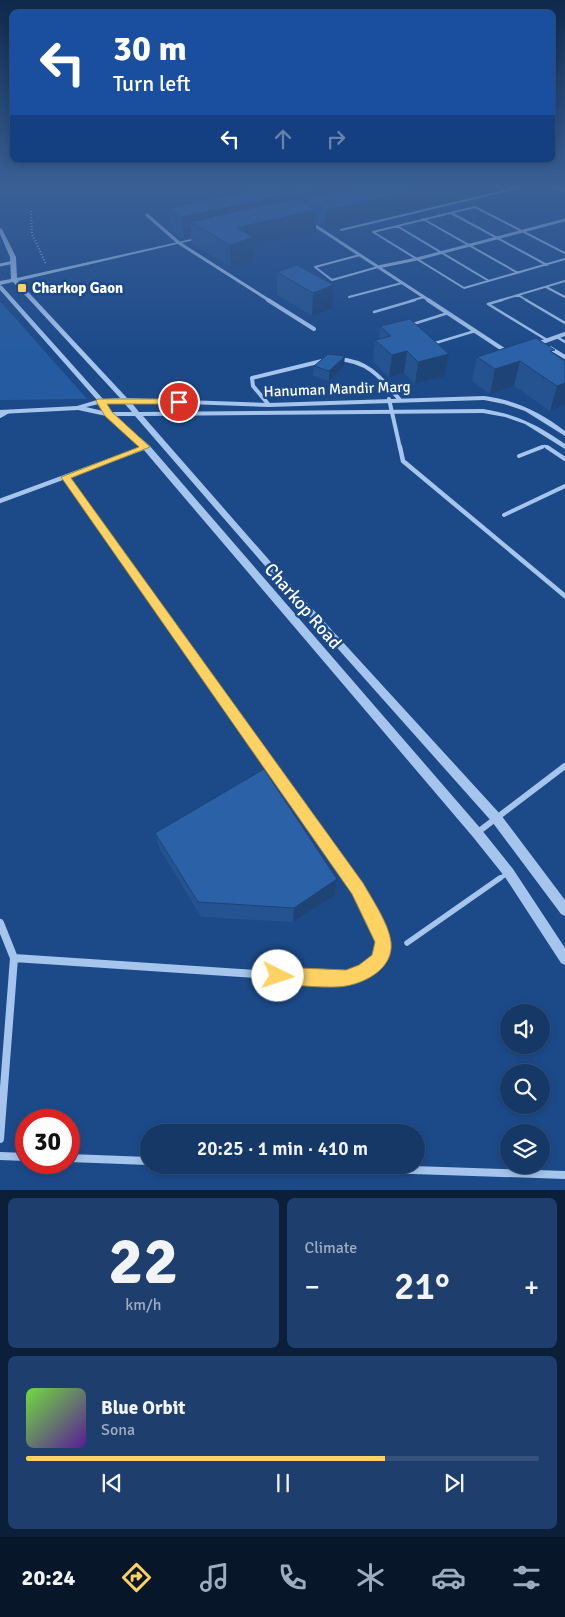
<!DOCTYPE html>
<meta charset="utf-8">
<style>
:root{--surface:#153867;--page:#1e3f6d;--text:#f1f3f6;--muted:#9dacc0;--line:#34527b;--accent:#fdd162}
body{margin:0;font-family:Signika,sans-serif;background:var(--page);color:var(--text);height:100vh;display:flex;flex-direction:column;font-size:19px;white-space:nowrap}
*{box-sizing:border-box;margin:0}
p{font-size:16px;color:var(--muted)}
.icon{flex:none;width:28px;height:28px;fill:none;stroke:currentColor;stroke-width:2;stroke-linecap:round;stroke-linejoin:round}
.map{position:relative;height:1190px;overflow:hidden}
.sheet{display:flex;flex-direction:column;gap:8px;padding:8px;background:#0c1f39;flex:1}
.sheet>*{flex:none}
.banner{position:absolute;left:10px;top:10px;width:545px;height:152px;border-radius:8px;box-shadow:0 2px 8px #0003,0 0 0 1px var(--line);background:#1a4fa0;color:#fff;overflow:hidden}
.fabs{position:absolute;left:500px;top:1004px;display:grid;gap:10px}
.fabs a{display:grid;place-items:center;width:50px;height:50px;border-radius:50%;background:var(--surface);box-shadow:0 2px 8px #0003,0 0 0 1px var(--line);font-size:25px}
.speed{position:absolute;left:15px;top:1109px;display:flex;gap:10px;font-size:25px;font-weight:700;text-align:center}
.speed>*{display:grid;place-content:center;width:65px;height:65px;border-radius:50%;background:var(--surface);box-shadow:0 2px 8px #0003,0 0 0 1px var(--line);line-height:1}
.speed .limit{border:8px solid #d22;background:#fff;color:#111}
.pin{position:absolute;display:grid;place-items:center;width:42px;height:42px;color:#fff;margin:-21px;border:2px solid #fff;border-radius:50%;box-shadow:0 1px 5px #0007}
.me{position:absolute;width:55px;margin:-28px;rotate:94deg;stroke-linejoin:round;filter:drop-shadow(0 0 4px #0008)}
.turn{display:flex;align-items:center;gap:18px;height:105px;padding:0 20px;font-size:22px}
.turn .icon{width:65px;height:65px;stroke-width:2.5}
.turn b{display:block;font-size:35px;line-height:42px}
.lanes{display:flex;align-items:center;height:48px;padding:0 20px;background:#0003;justify-content:center;gap:25px;direction:ltr}
.lanes .off{opacity:.35}
.big{font-size:38px;font-weight:600;line-height:1.1}
.sheet .card{flex:1;display:flex;flex-direction:column;justify-content:center;gap:8px;min-width:0;padding:0 18px;border-radius:8px;background:var(--page)}
.sheet .dial{align-items:center;gap:0}
.dial b{font-size:65px;line-height:1}
.song{display:flex;align-items:center;gap:15px}
.cover{width:60px;height:60px;border-radius:8px;background:linear-gradient(135deg,hsl(100 70% 55%),hsl(270 70% 35%))}
.played{height:5px;border-radius:2px;background:linear-gradient(90deg,var(--accent) 70%,var(--line) 70%)}
.keys{display:flex;justify-content:space-around;direction:ltr}
.heat{display:flex;justify-content:space-between;align-items:center;font-size:28px;direction:ltr}
.sheet .tiles{flex:1;display:grid;gap:8px;grid-template-columns:1fr 1fr}
.card:last-child{grid-column:span 2}
.trip{position:absolute;left:140px;top:1124px;width:285px;height:50px;border-radius:25px;background:var(--surface);box-shadow:0 2px 8px #0003,0 0 0 1px var(--line);font-weight:600;line-height:50px;text-align:center}
.dock{display:flex;height:80px;justify-content:space-around;align-items:center;background:#081629;color:var(--muted)}
.dock .icon{width:35px;height:35px}
.dock .selected{color:var(--accent)}
.dock b{font-size:22px;color:var(--text)}
.map>svg:first-child{display:block}
</style>
<div class="map">
<svg width="565" height="1190" viewBox="0 0 565 1190">
<rect width="100%" height="100%" fill="#1c4a89"/>
<path fill="#255ca1" d="M0,301l87,98 -87,1z"/>
<g fill="none" stroke-linecap="round" stroke-linejoin="round">
<path stroke="#a5c5ec" stroke-width="2" stroke-dasharray="1 2" stroke-linecap="butt" d="M31,211l1,23 14,30"/>
<path stroke="#a5c5ec" stroke-width="2" d="M451,213l96,52
M423,219l95,54
M397,226l92,55
M341,230l185,-44
M373,232l91,56 101,-29
M373,232l102,-25 90,46
M360,255l-45,12 17,13 46,-13
M546,287l19,10
M518,295l10,6
M349,297l53,-14
M410,301l14,-4
M498,301l67,-20"/>
<path stroke="#a5c5ec" stroke-width="2.5" d="M526,300l39,23
M488,304l14,-4
M488,304l59,36
M374,312l41,-12
M410,325l38,-12
M557,337l8,5
M432,344l43,-13
M539,448l6,-2 4,2"/>
<path stroke="#a5c5ec" stroke-width="4" d="M547,447l18,12
M519,456l23,-9
M504,515l61,-29"/>
<path stroke="#a5c5ec" stroke-width="4.5" d="M499,879l9,-6"/>
<path stroke="#a5c5ec" stroke-width="5.5" d="M407,943l93,-65"/>
<path stroke="#a5c5ec" stroke-width="3" d="M553,186l12,5
M147,215l32,28 91,58
M311,223l119,78
M0,265l14,-3
M378,267l39,-8 148,-39"/>
<path stroke="#a5c5ec" stroke-width="4" d="M268,300l46,29
M428,300l79,52
M537,344l28,-10
M550,348l15,9
M338,359c31,2 43,19 62,41
M389,399l11,49
M269,405l-16,-19 -1,-8 70,-17
M0,416l7,-4
M142,448l4,-1"/>
<path stroke="#a5c5ec" stroke-width="4.5" d="M400,447l3,14 162,135
M65,477l114,160
M0,501l146,-54"/>
<path stroke="#a5c5ec" stroke-width="6" d="M178,636l174,243
M478,832l87,-66"/>
<path stroke="#a5c5ec" stroke-width="8" d="M0,923l14,35 -14,181
M14,958l301,20c28,0 42,-2 65,-19l3,-17 -25,-54 -7,-10
M0,1156l26,1
M69,1158l80,3
M263,1165l302,10"/>
<path fill="#a5c5ec" fill-rule="evenodd" d="M0,228l2,1 14,28 1,21 188,-42v2h-2l-185,43 109,117 142,5 215,-7c31,4 56,16 81,35v5l-40,-25 -21,-7 -20,-4 -215,7 -138,-5 8,10 344,-3c33,5 55,16 82,35v5l-40,-25 -20,-7 -22,-4 -340,3 154,176 204,223 64,85v16l-4,-2 -68,-91 -202,-227 -156,-180h-21l35,29 332,384 32,40 52,79v17l-4,-2 -56,-86 -32,-40 -330,-388 -37,-33 -28,-6 -78,4v-4l77,-4 20,-6 -97,-110v-5l2,1 101,113 17,-1 -107,-116 -13,3v-4l11,-2 -1,-22 -10,-23zM123,402l9,10h-22l-5,-9zM99,404l4,7 -17,-4z"/>
</g>
<path fill="#255390" d="M257,186h264l-196,43 -9,-5v8l-62,14v14l-23,7 -39,-23 -1,-7 -7,2 -14,-8 -2,-22 75,-17v-4z
M277,272l57,13 -2,24 -20,7 -35,-21z
M380,326l65,50 -30,8 -11,-11 -15,4 -16,-15 2,-22 4,-1z
M554,353l11,8v44l-15,6 -36,-25 -24,8 -18,-13 5,-24z
M314,366h30l-15,15 -16,-5z
M155,833l182,46 -2,16 -42,27 -92,-5 -41,-68z"/>
<path fill="#1e4475" d="M340,186h84l-117,12v14l-7,1v-19z
M439,186h82l-196,43 1,-19z
M291,194v21l-101,7 1,15 -7,2 -2,-22z
M316,210v22l-62,14v14l-23,7 -1,-22 6,-17z
M334,285l-2,24 -20,7 1,-23z
M407,351l-3,22 -15,4 3,-22z
M449,354l-4,22 -30,8 3,-22z
M345,356l-1,10 -15,15v-10z
M520,361l-6,25 -24,8 5,-25z
M565,383v22l-15,6 7,-25z
M337,879l-2,16 -42,27 1,-14z"/>
<path fill="#2b61a7" stroke="#1e4475" d="M257,186h20l14,8 -109,23 -14,-8 79,-18 -4,-3z
M287,186h53l-40,8z
M366,186h73l-113,24 -19,-12z
M298,198l18,12 -80,18 18,9 -24,8 -40,-23z
M297,265l37,20 -21,8 -36,-21z
M410,319l39,35 -31,8 -11,-11 -15,4 -17,-15 16,-4 -11,-10z
M536,338l19,12 -5,1 15,10v22l-8,3 -37,-25 -25,8 -18,-12z
M328,354l17,2 -16,15 -15,-5z
M264,769l73,110 -43,29 -96,-6 -43,-69z"/>
<linearGradient id="sky" x2="0" y2="1"><stop stop-color="#0f294b"/><stop offset="0.53" stop-color="#3a6097"/><stop offset="1" stop-color="#3a6097" stop-opacity="0"/></linearGradient>
<rect width="565" height="352" fill="url(#sky)"/>
<path fill="#fdd162" stroke="#a48840" d="M98,399h81l4,3 -4,2h-72l5,8 38,35 -79,31 292,405c9,16 26,41 28,59 3,25 -23,40 -45,44 -16,3 -50,-1 -68,-2l-6,-2 -3,-6 3,-6 6,-3 68,3 13,-5 13,-10 3,-13 -23,-48 -291,-417 78,-30 -34,-31 -9,-15z"/>
<rect fill="#fdd162" stroke="#1c4a89" stroke-width="2" x="17" y="283" width="10" height="10" rx="2.5"/>
<g text-anchor="middle" dominant-baseline="central" stroke-width="5" stroke-linejoin="round" paint-order="stroke">
<g font-size="15" font-weight="bold" fill="#fff" stroke="#1c4a89" text-anchor="start">
<text x="32" y="288">Charkop Gaon</text>
</g>
<g font-size="15" fill="#fff" stroke="#1c4a89">
<text transform="translate(337 389) rotate(-2)">Hanuman Mandir Marg</text>
</g>
<g font-size="18" fill="#fff" stroke="#1c4a89">
<text transform="translate(303 606) rotate(49)">Charkop Road</text>
</g>
</g>
</svg>
<div class="fabs">
<a><svg class="icon" aria-label="sound" viewBox="0 0 24 24"><path d="M4 9h4l5-4v14l-5-4H4zM17 9q2 3 0 6"/></svg></a>
<a><svg class="icon" aria-label="search" viewBox="0 0 24 24"><circle cx="10" cy="10" r="6"/><path d="M15 15l6 6"/></svg></a>
<a><svg class="icon" aria-label="layers" viewBox="0 0 24 24"><path d="M12 4l9 5-9 5-9-5zM3 14l9 5 9-5"/></svg></a>
</div>
<div class="speed"><div class="limit">30</div></div>
<div class="pin" style="left:179px;top:402px;background:#d93025"><svg class="icon" aria-label="arrive" viewBox="0 0 24 24"><path d="M6 21V4h12l-3 4 3 4H6"/></svg></div>
<svg class="me" style="left:278px;top:976px" viewBox="-20 -20 40 40"><circle r="19" fill="#fff"/><path d="M0-13L10 11 0 6-10 11z" fill="#fdd162"/></svg>
<div class="trip">20:25 · 1 min · 410 m</div>
<div class="banner">
<div class="turn"><svg class="icon" aria-label="left" viewBox="0 0 24 24"><path d="M17 20v-9H6M10 6l-5 5 5 5"/></svg><div><b>30 m</b>Turn left</div></div>
<div class="lanes"><svg class="icon" aria-label="left" viewBox="0 0 24 24"><path d="M17 20v-9H6M10 6l-5 5 5 5"/></svg><svg class="icon off" aria-label="ahead" viewBox="0 0 24 24"><path d="M12 20V5M6 11l6-6 6 6"/></svg><svg class="icon off" aria-label="right" viewBox="0 0 24 24"><path d="M7 20v-9h11M14 6l5 5-5 5"/></svg></div>
</div>
</div>
<section class="sheet">
<div class="tiles">
<div class="card dial"><b>22</b><p>km/h</p></div>
<div class="card"><p>Climate</p>
<div class="heat"><a>−</a><b class="big">21°</b><a>+</a></div>
</div>
<div class="card">
<div class="song"><i class="cover"></i><div><b>Blue Orbit</b><p>Sona</p></div></div>
<div class="played"></div>
<div class="keys"><svg class="icon" aria-label="previous" viewBox="0 0 24 24"><path d="M18 5L8 12l10 7zM5 5v14"/></svg><svg class="icon" aria-label="pause" viewBox="0 0 24 24"><path d="M8 5v14M16 5v14"/></svg><svg class="icon" aria-label="next" viewBox="0 0 24 24"><path d="M6 5l10 7-10 7zM19 5v14"/></svg></div>
</div>
</div>
</section>
<nav class="dock">
<b>20:24</b>
<svg class="icon selected" aria-label="directions" viewBox="0 0 24 24"><path d="M12 3l9 9-9 9-9-9zM9 14v-3h6M13 9l2 2-2 2"/></svg>
<svg class="icon" aria-label="music" viewBox="0 0 24 24"><path d="M9 18V5l10-2v13"/><circle cx="6" cy="18" r="3"/><circle cx="16" cy="16" r="3"/></svg>
<svg class="icon" aria-label="phone" viewBox="0 0 24 24"><path d="M5 4h4l2 5-3 2q2 4 5 5l2-3 5 2v4C11 20 4 13 5 4z"/></svg>
<svg class="icon" aria-label="climate" viewBox="0 0 24 24"><path d="M12 3v18M4 7l16 10M4 17L20 7"/></svg>
<svg class="icon" aria-label="car" viewBox="0 0 24 24"><path d="M5 17H2v-5l4-1 3-4h7l3 4 3 1v5h-3M9 17h6M6 11h13"/><circle cx="7" cy="17" r="2"/><circle cx="17" cy="17" r="2"/></svg>
<svg class="icon" aria-label="filters" viewBox="0 0 24 24"><path d="M4 7h16M4 17h16"/><circle cx="9" cy="7" r="2"/><circle cx="15" cy="17" r="2"/></svg>
</nav>
